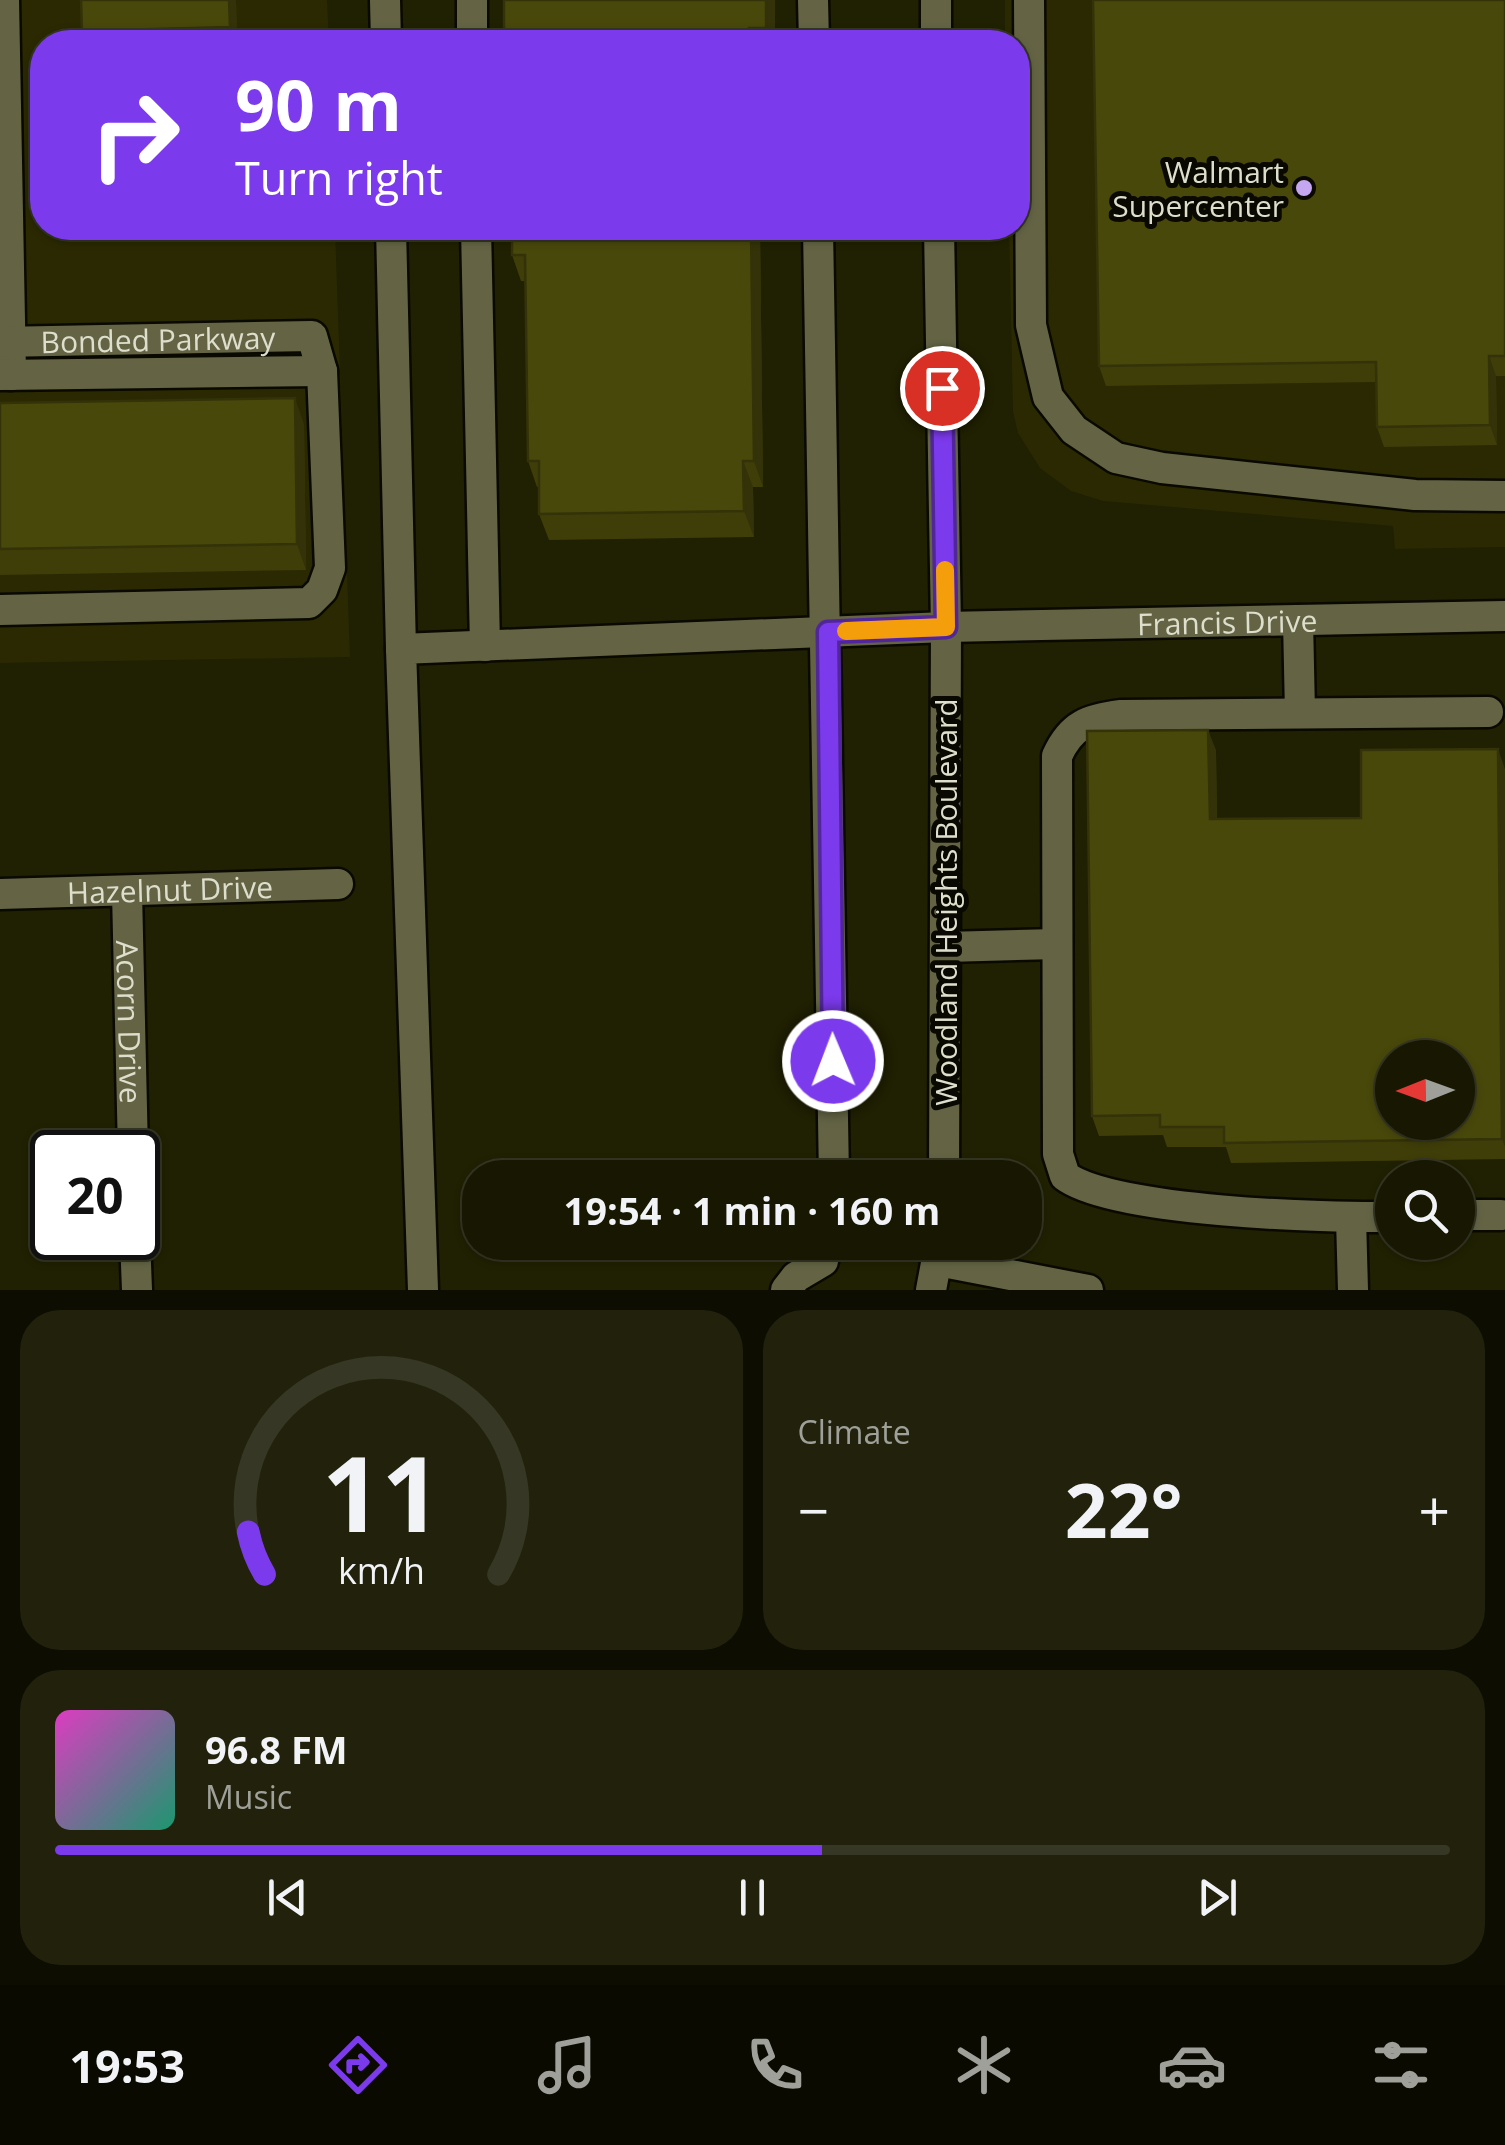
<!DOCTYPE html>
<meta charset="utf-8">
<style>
:root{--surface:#181802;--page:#21210c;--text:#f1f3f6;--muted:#9fa099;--line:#363724;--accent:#7c3aed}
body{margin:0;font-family:"Open Sans",sans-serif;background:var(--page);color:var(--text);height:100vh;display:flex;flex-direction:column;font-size:38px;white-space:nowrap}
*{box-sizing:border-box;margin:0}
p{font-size:32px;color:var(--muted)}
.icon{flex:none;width:55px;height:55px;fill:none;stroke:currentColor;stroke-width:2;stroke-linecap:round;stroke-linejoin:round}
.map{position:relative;height:1290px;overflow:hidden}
.sheet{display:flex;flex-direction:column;gap:20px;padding:20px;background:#0d0d01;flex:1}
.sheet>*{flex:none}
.hud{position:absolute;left:30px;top:30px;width:1000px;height:210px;border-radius:40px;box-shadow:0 2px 8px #0004,0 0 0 2px var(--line);background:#7c3aed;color:#fff;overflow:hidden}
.needle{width:65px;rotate:269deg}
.controls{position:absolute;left:1375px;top:1040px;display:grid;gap:20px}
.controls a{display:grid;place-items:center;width:100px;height:100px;border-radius:50%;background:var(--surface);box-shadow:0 2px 8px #0004,0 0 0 2px var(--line);font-size:50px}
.speed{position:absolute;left:30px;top:1130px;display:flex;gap:20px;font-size:50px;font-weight:700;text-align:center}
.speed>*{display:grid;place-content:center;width:130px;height:130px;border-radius:50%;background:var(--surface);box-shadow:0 2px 8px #0004,0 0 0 2px var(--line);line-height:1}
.speed .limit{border:5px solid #111;border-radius:15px;background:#fff;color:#111}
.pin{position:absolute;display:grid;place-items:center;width:85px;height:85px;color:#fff;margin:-42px;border:5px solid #fff;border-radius:50%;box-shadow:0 2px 10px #0007}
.me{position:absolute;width:110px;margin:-55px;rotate:359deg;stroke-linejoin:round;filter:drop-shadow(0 0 8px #0008)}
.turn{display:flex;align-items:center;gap:35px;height:210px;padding:0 40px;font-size:45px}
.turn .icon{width:130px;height:130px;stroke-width:2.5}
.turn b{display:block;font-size:70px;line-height:85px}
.big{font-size:75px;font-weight:700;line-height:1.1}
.sheet .tile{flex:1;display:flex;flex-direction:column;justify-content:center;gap:15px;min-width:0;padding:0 35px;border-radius:40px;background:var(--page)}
.sheet .dial{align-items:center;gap:0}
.dial svg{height:260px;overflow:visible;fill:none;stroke:var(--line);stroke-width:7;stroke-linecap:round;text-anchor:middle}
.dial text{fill:var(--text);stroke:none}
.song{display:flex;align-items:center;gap:30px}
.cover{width:120px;height:120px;border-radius:15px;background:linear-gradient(135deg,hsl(310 70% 55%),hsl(160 70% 35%))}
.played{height:10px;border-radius:5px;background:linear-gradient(90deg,var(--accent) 55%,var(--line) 55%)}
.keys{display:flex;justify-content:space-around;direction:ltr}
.heat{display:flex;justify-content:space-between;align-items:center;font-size:55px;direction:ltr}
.sheet .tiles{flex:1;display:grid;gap:20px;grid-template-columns:1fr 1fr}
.tile:last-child{grid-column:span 2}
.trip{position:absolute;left:462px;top:1160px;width:580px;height:100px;border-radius:40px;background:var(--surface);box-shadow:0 2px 8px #0004,0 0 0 2px var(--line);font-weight:700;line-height:100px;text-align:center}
.menu{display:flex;height:160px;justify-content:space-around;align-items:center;background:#0a0a01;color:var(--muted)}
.menu .icon{width:70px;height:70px}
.menu .selected{color:var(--accent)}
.menu b{font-size:45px;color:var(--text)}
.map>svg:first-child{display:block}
</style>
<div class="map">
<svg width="1505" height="1290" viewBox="0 0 1505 1290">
<rect width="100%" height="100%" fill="#202002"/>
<path fill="#2a2902" d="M0,0h327l2,42h-287v186h293l15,429 -350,6z
M1005,0h500v547l-110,2 -2,-23 -290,-25 -32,-10 -31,-23 -22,-35 -5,-21 -4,-184h9v-186h-13z"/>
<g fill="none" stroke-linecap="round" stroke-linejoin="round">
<g stroke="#0a0900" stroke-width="35">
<g id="minor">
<path d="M4,0l7,375"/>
<path d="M385,0l1,42"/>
<path d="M472,0v42"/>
<path d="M813,0l1,42"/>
<path d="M936,0v42"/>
<path d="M1029,0l2,325 17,72 26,33 42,28 46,10 253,27 90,1"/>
<path d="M391,228l10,421"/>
<path d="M476,228l9,418"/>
<path d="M818,228l16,950"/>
<path d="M939,228l7,399 -2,551"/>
<path id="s1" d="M0,342l312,-6 10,35 8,197 -8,22 -13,13 -309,7"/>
<path d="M0,375l322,-4"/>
<path d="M1298,620l2,93"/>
<path id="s2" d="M127,892l6,260"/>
<path id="s3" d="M0,894l338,-10"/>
<path d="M946,947l111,-3"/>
<path d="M1458,1215h43"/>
<path d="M1392,1217c-65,1 -279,-5 -327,-41l-7,-22 -1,-398c14,-31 31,-37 64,-41l367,-3"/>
<path d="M1351,1218l2,72"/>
<path d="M135,1238l2,52"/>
<path d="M938,1261l150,29"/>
<path id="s4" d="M423,1290l-22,-641 545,-22 559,-11"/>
<path d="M786,1290l10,-13 27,-16 3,-19"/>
<path d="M931,1290l9,-48"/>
</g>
</g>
<use href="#minor" stroke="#646445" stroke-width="30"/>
</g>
<path fill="#3f3e09" d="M81,0h155l1,42h-151l-4,-11z
M775,0v42h-267l-4,-9z
M1505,0v376h-9l1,69 -113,2 -7,-20 -1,-45 -270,4 -7,-20z
M760,228l3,259h-10l1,50 -205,3 -10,-26v-27h-2l-9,-26 -2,-180h-5l-9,-26z
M0,403l304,21 2,146 -306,5z
M1216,750l1,69 144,-1 144,-49v390l-274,4 -5,-16h-59l-4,-12 -64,1 -7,-20z"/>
<path fill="#333208" d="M229,0h7l1,42h-2l-5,-15z
M766,0h9v42h-4l-5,-14z
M751,228h9l3,259 -9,-26z
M1489,356l7,20 1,69 -7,-20z
M295,398l9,26 2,146 -9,-26z
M743,461l10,26 1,50 -10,-26z
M1208,730l8,20 1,89 -7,-20z
M1498,749l7,20v378l-3,-8z"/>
<path fill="#49480b" stroke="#333208" stroke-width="2.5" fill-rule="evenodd" d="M81,0h148l1,27 -148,4z
M504,0h262v28h-17v14h-228v-10l-17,1z
M1093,0h412v356h-16l1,69 -113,2 -1,-65 -277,4z
M512,228h239l3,233h-11l1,50 -205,3v-53h-11l-3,-206h-13z
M295,398l2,146 -297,5v-146z
M1208,730l2,89 151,-1v-68l137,-1 4,390 -278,4v-16h-64v-12l-68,1 -5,-385zM1392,1058h66v64h-66z"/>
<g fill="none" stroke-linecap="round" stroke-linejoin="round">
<g stroke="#51269a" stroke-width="25">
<path id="route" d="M833,1061l-5,-429 118,-5 -4,-239"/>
</g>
<use href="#route" stroke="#7c3aed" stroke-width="18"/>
<path stroke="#f59e0b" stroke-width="18" d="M846,631l100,-4 -1,-57"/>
</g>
<circle fill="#c5a6f0" stroke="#090901" stroke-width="4" cx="1304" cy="188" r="10"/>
<g text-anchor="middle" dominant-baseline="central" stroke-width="10" stroke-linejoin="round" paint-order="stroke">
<g font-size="30" fill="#dddecc" stroke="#090901" text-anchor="end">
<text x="1284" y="171">Walmart<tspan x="1284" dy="34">Supercenter</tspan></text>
</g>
<g font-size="30" fill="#dddecc" stroke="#090901">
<text stroke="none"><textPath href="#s1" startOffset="158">Bonded Parkway</textPath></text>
<text stroke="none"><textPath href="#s4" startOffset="1468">Francis Drive</textPath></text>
<text stroke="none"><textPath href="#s3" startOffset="170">Hazelnut Drive</textPath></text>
<text transform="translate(945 902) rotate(-90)">Woodland Heights Boulevard</text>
<text stroke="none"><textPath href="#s2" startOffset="130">Acorn Drive</textPath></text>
</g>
</g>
</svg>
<div class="controls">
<a><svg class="needle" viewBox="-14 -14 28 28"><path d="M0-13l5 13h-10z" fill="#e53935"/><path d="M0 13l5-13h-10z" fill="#9fa099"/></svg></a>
<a><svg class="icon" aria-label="search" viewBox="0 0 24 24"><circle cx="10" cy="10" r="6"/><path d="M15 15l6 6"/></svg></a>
</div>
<div class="speed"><div class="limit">20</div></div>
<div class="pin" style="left:942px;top:388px;background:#d93025"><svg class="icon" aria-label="arrive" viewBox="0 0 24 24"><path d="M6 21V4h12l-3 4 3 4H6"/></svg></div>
<svg class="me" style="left:833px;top:1061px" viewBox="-20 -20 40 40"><circle r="17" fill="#7c3aed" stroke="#fff" stroke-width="3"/><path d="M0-11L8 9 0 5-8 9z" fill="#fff"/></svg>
<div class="trip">19:54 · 1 min · 160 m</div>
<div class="hud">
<div class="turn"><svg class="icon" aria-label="right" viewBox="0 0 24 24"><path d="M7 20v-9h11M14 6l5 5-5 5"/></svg><div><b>90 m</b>Turn right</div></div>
</div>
</div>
<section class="sheet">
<div class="tiles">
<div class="tile dial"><svg viewBox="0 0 100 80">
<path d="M14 69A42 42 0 1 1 86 69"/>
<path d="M14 69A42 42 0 0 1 9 56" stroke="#7c3aed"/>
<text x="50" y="56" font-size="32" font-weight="700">11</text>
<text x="50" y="72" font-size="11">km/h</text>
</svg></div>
<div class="tile"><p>Climate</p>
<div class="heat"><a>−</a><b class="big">22°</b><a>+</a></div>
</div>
<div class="tile">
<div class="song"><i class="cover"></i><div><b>96.8 FM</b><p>Music</p></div></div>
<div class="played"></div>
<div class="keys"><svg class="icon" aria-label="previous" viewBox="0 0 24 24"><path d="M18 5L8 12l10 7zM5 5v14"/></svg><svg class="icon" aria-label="pause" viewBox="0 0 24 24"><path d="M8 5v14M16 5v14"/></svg><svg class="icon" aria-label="next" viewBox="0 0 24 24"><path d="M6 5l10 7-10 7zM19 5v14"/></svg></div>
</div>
</div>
</section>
<nav class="menu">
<b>19:53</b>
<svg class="icon selected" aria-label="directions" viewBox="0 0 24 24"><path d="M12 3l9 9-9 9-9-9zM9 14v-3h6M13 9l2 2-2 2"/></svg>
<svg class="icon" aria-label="music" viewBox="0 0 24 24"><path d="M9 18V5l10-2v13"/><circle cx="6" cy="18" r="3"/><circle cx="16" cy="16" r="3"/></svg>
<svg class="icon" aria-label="phone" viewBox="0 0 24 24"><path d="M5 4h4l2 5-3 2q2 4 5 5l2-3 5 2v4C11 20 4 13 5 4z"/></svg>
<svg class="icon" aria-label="climate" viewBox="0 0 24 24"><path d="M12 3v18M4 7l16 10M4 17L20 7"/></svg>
<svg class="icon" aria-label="car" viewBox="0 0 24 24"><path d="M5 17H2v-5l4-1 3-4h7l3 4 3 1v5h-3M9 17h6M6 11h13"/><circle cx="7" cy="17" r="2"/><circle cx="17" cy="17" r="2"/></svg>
<svg class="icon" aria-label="filters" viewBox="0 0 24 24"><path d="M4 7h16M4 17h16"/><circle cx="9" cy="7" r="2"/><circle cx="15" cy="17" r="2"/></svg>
</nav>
